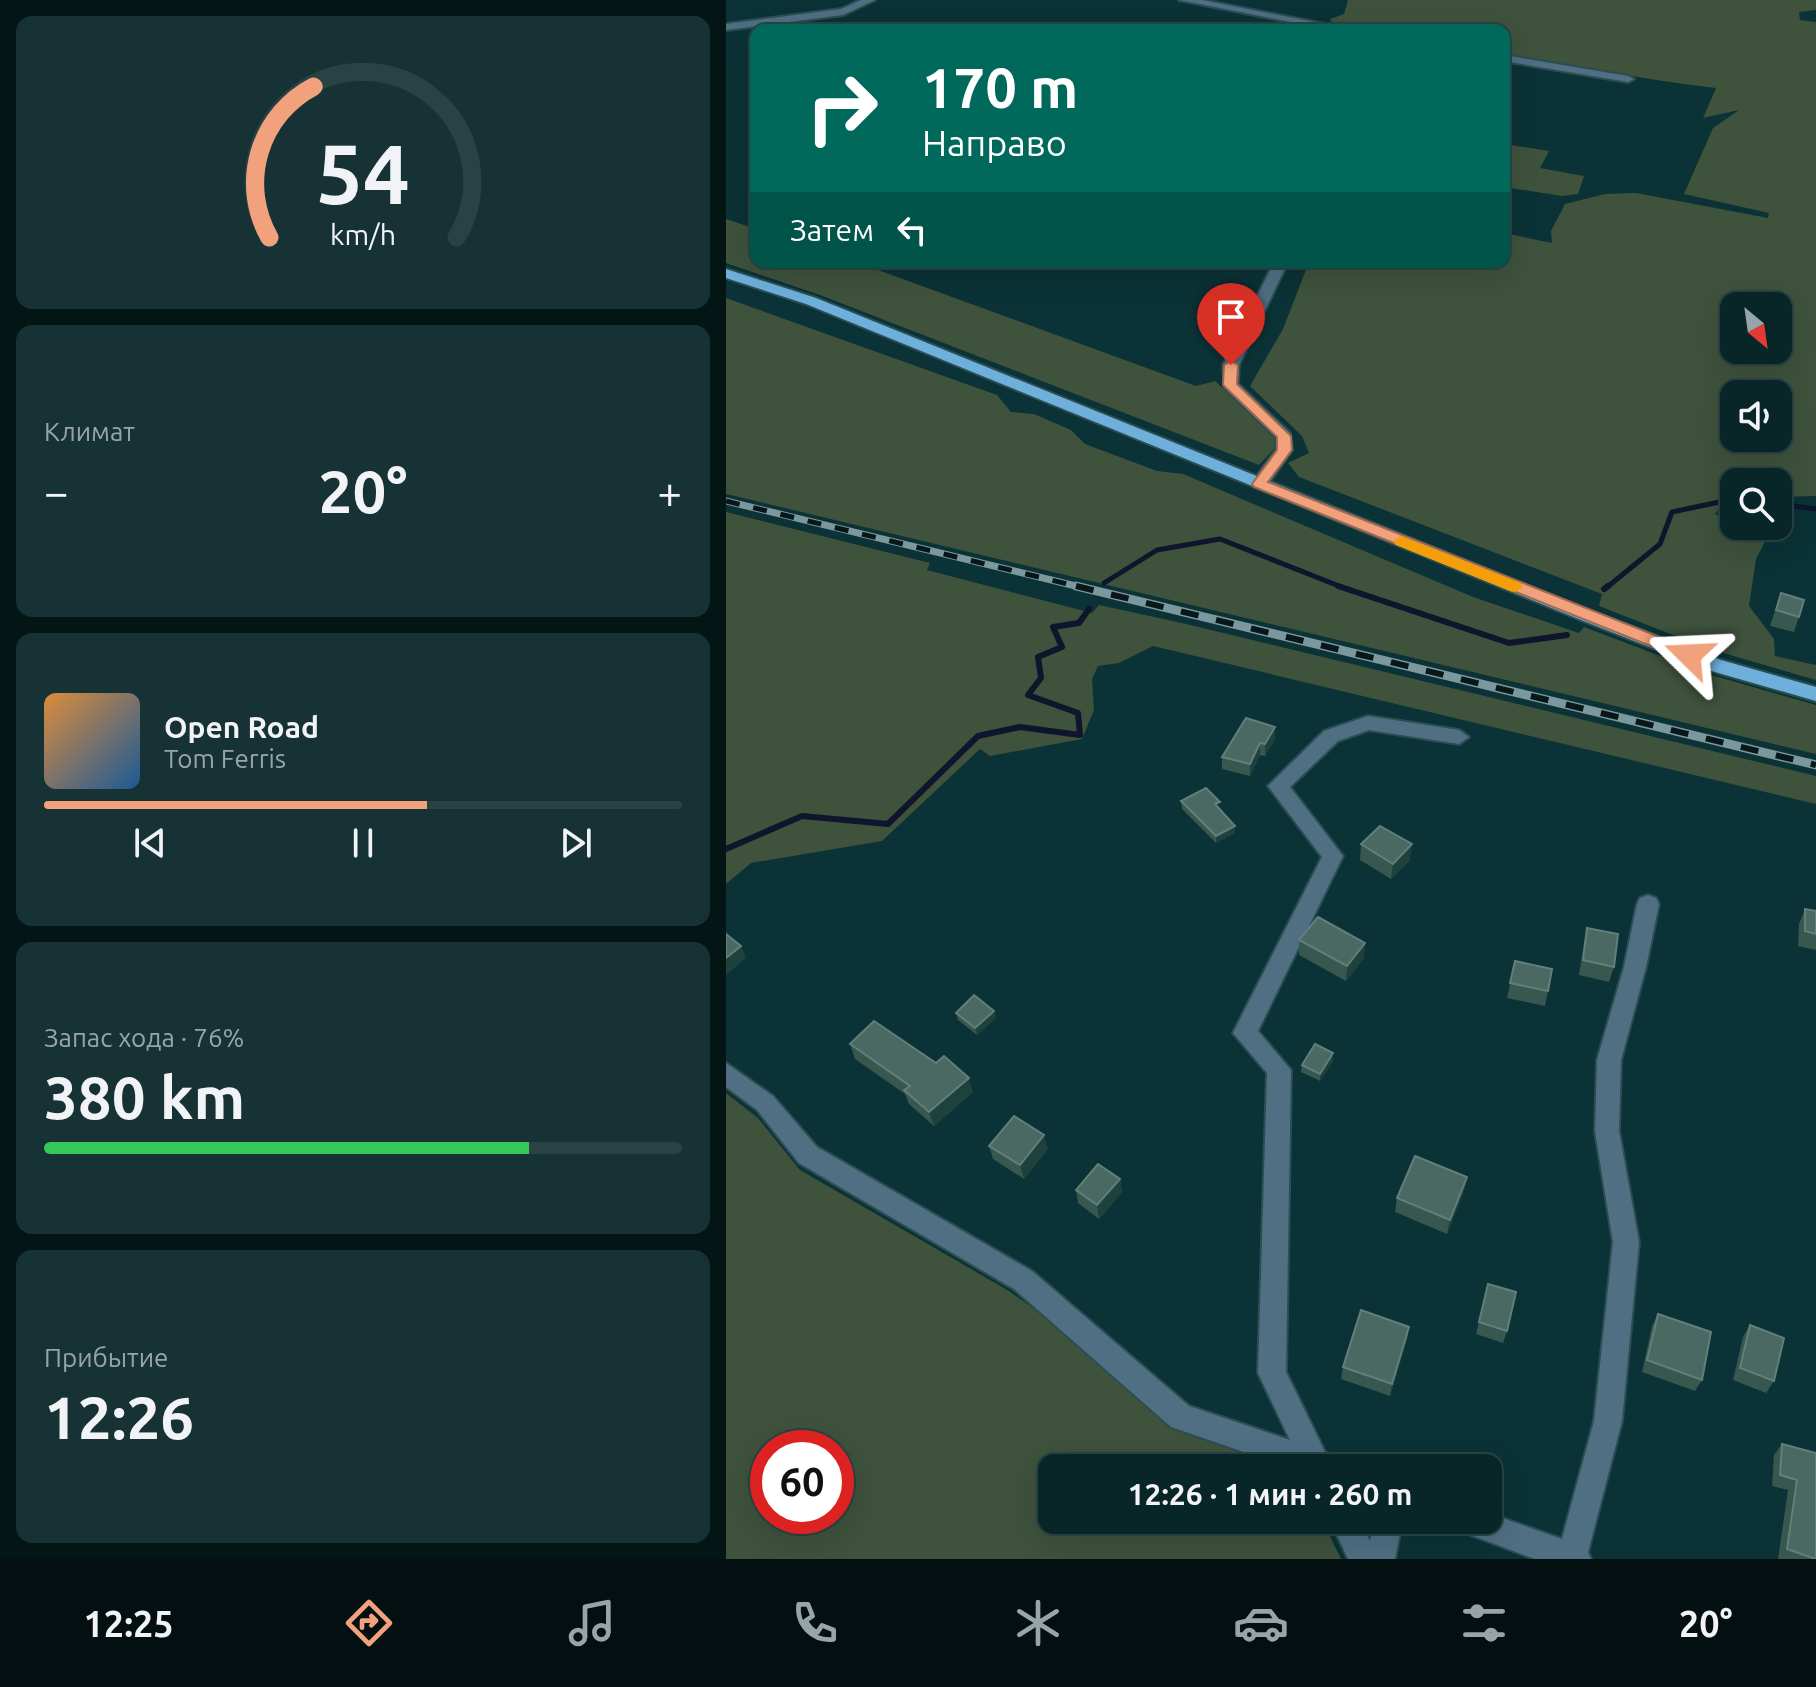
<!DOCTYPE html>
<html lang="ru">
<meta charset="utf-8">
<style>
:root{--surface:#082628;--page:#163234;--text:#f1f3f6;--muted:#98a5a8;--line:#294345;--accent:#f1a17b}
body{margin:0;font-family:Ubuntu,sans-serif;background:var(--page);color:var(--text);height:100vh;display:flex;flex-direction:column;font-size:30px;white-space:nowrap}
*{box-sizing:border-box;margin:0}
p{font-size:26px;color:var(--muted)}
.icon{flex:none;width:44px;height:44px;fill:none;stroke:currentColor;stroke-width:2;stroke-linecap:round;stroke-linejoin:round}
.map{position:relative;flex:1;overflow:hidden}
.drawer{display:flex;flex-direction:column;gap:16px;padding:16px;background:#041516;width:726px}
.drawer>*{flex:none}
.banner{position:absolute;left:24px;top:24px;width:760px;height:244px;border-radius:16px;box-shadow:0 8px 32px #0002,0 0 0 2px var(--line);background:#00695c;color:#fff;overflow:hidden}
.needle{width:52px;rotate:151deg}
.controls{position:absolute;left:994px;top:292px;display:grid;gap:16px}
.controls a{display:grid;place-items:center;width:72px;height:72px;border-radius:16px;background:var(--surface);box-shadow:0 8px 32px #0002,0 0 0 2px var(--line);font-size:40px}
.speed{position:absolute;left:24px;top:1430px;display:flex;gap:16px;font-size:40px;font-weight:700;text-align:center}
.speed>*{display:grid;place-content:center;width:104px;height:104px;border-radius:50%;background:var(--surface);box-shadow:0 8px 32px #0002,0 0 0 2px var(--line);line-height:1}
.speed .limit{border:12px solid #d22;background:#fff;color:#111}
.pin{position:absolute;display:grid;place-items:center;width:68px;height:68px;color:#fff;margin:-82px -34px;border-radius:50% 50% 50% 0;rotate:-45deg;box-shadow:0 0 8px #0007}
.pin .icon{rotate:45deg}
.me{position:absolute;width:88px;margin:-44px;rotate:291deg;stroke-linejoin:round;filter:drop-shadow(0 0 6px #0008)}
.turn{display:flex;align-items:center;gap:28px;height:168px;padding:0 40px;font-size:36px}
.turn .icon{width:104px;height:104px;stroke-width:2.5}
.turn b{display:block;font-size:56px;line-height:68px}
.then{display:flex;align-items:center;height:76px;padding:0 40px;background:#0003;gap:16px;font-size:30px}
.big{font-size:60px;font-weight:700;line-height:1.1}
.drawer .tile{flex:1;display:flex;flex-direction:column;justify-content:center;gap:12px;min-width:0;padding:0 28px;border-radius:16px;background:var(--page)}
.drawer .dial{align-items:center;gap:0}
.dial svg{height:208px;overflow:visible;fill:none;stroke:var(--line);stroke-width:7;stroke-linecap:round;text-anchor:middle}
.dial text{fill:var(--text);stroke:none}
.song{display:flex;align-items:center;gap:24px}
.cover{width:96px;height:96px;border-radius:12px;background:linear-gradient(135deg,hsl(30 70% 55%),hsl(210 70% 35%))}
.played{height:8px;border-radius:4px;background:linear-gradient(90deg,var(--accent) 60%,var(--line) 60%)}
.keys{display:flex;justify-content:space-around;direction:ltr}
.heat{display:flex;justify-content:space-between;align-items:center;font-size:44px;direction:ltr}
.charge{height:12px;border-radius:6px;background:linear-gradient(90deg,#34c759 76%,var(--line) 0)}
.trip{position:absolute;left:312px;top:1454px;width:464px;height:80px;border-radius:16px;background:var(--surface);box-shadow:0 8px 32px #0002,0 0 0 2px var(--line);font-weight:700;line-height:80px;text-align:center}
.tab-bar{display:flex;height:128px;justify-content:space-around;align-items:center;background:#030f10;color:var(--muted)}
.tab-bar .icon{width:56px;height:56px}
.tab-bar .on{color:var(--accent)}
.tab-bar b{font-size:36px;color:var(--text)}
main{display:flex;flex:1;min-height:0}
.map>svg:first-child{display:block}
</style>
<main>
<section class="drawer">
<div class="tile dial"><svg viewBox="0 0 100 80">
<path d="M14 69A42 42 0 1 1 86 69"/>
<path d="M14 69A42 42 0 0 1 31 11" stroke="#f1a17b"/>
<text x="50" y="56" font-size="32" font-weight="700">54</text>
<text x="50" y="72" font-size="11">km/h</text>
</svg></div>
<div class="tile"><p>Климат</p>
<div class="heat"><a>−</a><b class="big">20°</b><a>+</a></div>
</div>
<div class="tile">
<div class="song"><i class="cover"></i><div><b>Open Road</b><p>Tom Ferris</p></div></div>
<div class="played"></div>
<div class="keys"><svg class="icon" aria-label="previous" viewBox="0 0 24 24"><path d="M18 5L8 12l10 7zM5 5v14"/></svg><svg class="icon" aria-label="pause" viewBox="0 0 24 24"><path d="M8 5v14M16 5v14"/></svg><svg class="icon" aria-label="next" viewBox="0 0 24 24"><path d="M6 5l10 7-10 7zM19 5v14"/></svg></div>
</div>
<div class="tile"><p>Запас хода · 76%</p><b class="big">380 km</b><div class="charge"></div></div>
<div class="tile"><p>Прибытие</p><b class="big">12:26</b></div>
</section>
<div class="map">
<svg width="1090" height="1559" viewBox="0 0 1090 1559">
<rect width="100%" height="100%" fill="#0b3236"/>
<path fill="#3e523c" fill-rule="evenodd" d="M622,0h468v10l-17,2 1,8 16,2v474l-38,1v-15h-44v20l-11,2 -8,10 51,26 -10,19 -7,47 25,33 1,17 41,9v15l-110,-32 -107,-42 3,-12 -303,-117 -11,-14 21,-10 -7,-17 -52,-50 33,-57 26,-67h195v-29l48,10 -1,-12 14,-27 40,-10 31,-1 132,25 1,-5 -85,-19 29,-66 26,-18 -36,8 13,-30c-71,-8 -141,-23 -212,-33v-25h-143l-27,-5 -4,-6 14,-5zM1008,306h44v44h-44zM1008,394h44v44h-44z
M778,144l45,7 -9,17 44,8 -6,18 -16,2 -58,-9z
M0,219l30,10v33h100l340,124 19,-5 59,54 1,13 -16,17 -439,-170 -94,-32z
M0,298l271,97 14,17 23,2 37,16 14,14 72,27 26,3 290,123 106,36 5,-6 127,48 105,30v49l-1090,-260z
M0,512l204,51 -3,7 165,43 7,-8 83,18 634,153v28l-663,-158 -34,17 -21,3 -6,13 2,31 -12,29 -92,17 -10,-7 -98,92 -131,22 -25,21z
M0,1093l32,25 42,52 209,121 66,47 106,92 113,38h-242v52h270l19,39h-615zM42,1448h68v68h-68z"/>
<g fill="none" stroke-linecap="round" stroke-linejoin="round">
<path stroke="#0e152d" stroke-width="5" d="M1052,504l38,5
M378,583l53,-33 63,-11 124,49
M880,588l54,-44 12,-32 62,-13"/>
<path stroke="#0e152d" stroke-width="6" d="M612,586l171,57 58,-8
M878,589l4,-3
M0,849l76,-33 86,8 90,-88 42,-9 60,8 -2,-22 -50,-18 13,-17 -3,-21 24,-10 -9,-20 26,-4 10,-14"/>
<g stroke="#2a4e52" stroke-width="4">
<path id="minor" d="M453,0h23l153,30h-24z
M778,55l124,21 6,3 -6,3 -124,-21z
M548,262h14l-49,103 -1,19 52,49 2,17 -27,38 -6,1 -8,-5 25,-34v-13l-51,-49 -2,-23z
M642,716l91,14 10,7 -10,7 -90,-14 -31,11 -48,46 53,69 -85,175 33,39 -5,302 39,80 7,3 4,10 -1,3h-45l-119,-41 -157,-138 -215,-126 -42,-53 -31,-23v-24l47,33 44,51 215,124 157,135 101,34 -32,-67 9,-300 -34,-40 89,-176 -54,-71 56,-55z
M922,895l8,3 3,6 -13,63 -25,93 -2,71 20,111 -17,179 -34,131 3,7h-56l-78,-29 -4,-10h35v-7l74,26 32,-118 19,-179 -18,-111 2,-71 27,-93 13,-63 3,-6z
M604,1520h29l11,21 5,-21h37l-4,10 -8,3 -5,26h-47z"/>
</g>
<g stroke="#2a4e52" stroke-width="4">
<path id="tertiary" d="M135,0h14l-32,15 -117,15v-6l115,-15z"/>
</g>
<g stroke="#2a4e52" stroke-width="4">
<path id="primary" d="M0,269l90,29 777,314 128,48 95,27v14l-108,-31 -127,-50 -775,-316 -80,-26z"/>
</g>
<use href="#minor" fill="#506f83" fill-rule="evenodd"/>
<use href="#tertiary" fill="#506f83" fill-rule="evenodd"/>
<use href="#primary" fill="#6eb0db" fill-rule="evenodd"/>
<g stroke="#7b989c" stroke-width="7">
<path id="rail-far1" d="M0,501l358,87"/>
</g>
<g stroke="#7b989c" stroke-width="9">
<path id="rail" d="M350,586l740,179"/>
</g>
<use href="#rail-far1" stroke="#081719" stroke-width="5" stroke-dasharray="14" stroke-linecap="butt"/>
<use href="#rail" stroke="#081719" stroke-width="6" stroke-dasharray="18" stroke-linecap="butt"/>
</g>
<path fill="#37574f" d="M1055,593l23,7 -10,32 -24,-6z
M549,727v12l-10,17 -5,-1 -10,21 -28,-7v-12z
M455,801l39,9 15,23 -19,10 -34,-34z
M635,844l49,16 -19,19 -31,-19z
M1079,909l11,2v39l-18,-4 1,-22z
M861,928l27,39 -5,15 -30,-7 5,-32z
M573,940l65,18 -18,23 -47,-26z
M789,961l33,30 -3,15 -38,-8z
M230,1013l40,5 -19,17 -19,-15z
M124,1044l123,48 -39,34 -25,-22 -4,-10 -50,-35z
M607,1053v8l-13,20 -19,-9 1,-7z
M263,1146l59,3 -24,30 -31,-20z
M741,1177l-3,14 -17,43 -52,-22 2,-14z
M394,1179l2,13 -23,27 -21,-16 -2,-13z
M762,1284l19,47 -4,12 -27,-9z
M932,1314l44,66 -7,11 -53,-19 10,-46z
M1024,1325l24,56 -8,12 -33,-13 10,-43z
M683,1327l-2,12 -17,57 -49,-17 2,-12z
M1056,1444l34,9v106h-38l10,-69 -16,-4 2,-31z"/>
<path fill="#1e413d" d="M549,727v12l-10,17v-12z
M534,743v12l-10,21v-12z
M509,826v7l-19,10v-7z
M686,844l-2,16 -19,19 2,-15z
M639,943l-1,15 -18,23 1,-15z
M15,946l5,12 -20,17v-17z
M268,1011l2,7 -19,17 -2,-7z
M607,1053v8l-13,20v-7z
M243,1078l4,14 -39,34 -5,-14z
M318,1135l4,14 -24,30 -4,-14z
M741,1177l-3,14 -17,43 3,-14z
M394,1179l2,13 -23,27 -2,-14z
M683,1327l-2,12 -17,57 2,-12z"/>
<path fill="#4a6962" stroke="#627f7a" stroke-width="2" d="M1055,593l23,7 -5,17 -23,-7z
M520,718l29,9 -10,17 -5,-1 -10,21 -28,-7z
M480,788l14,14 -5,2 20,22 -19,10 -35,-35z
M654,826l32,18 -19,20 -32,-20z
M1079,909l11,2v23l-11,-3z
M592,917l47,26 -18,23 -48,-26z
M861,928l31,6 -4,33 -31,-7z
M0,934l15,12 -15,12z
M789,961l37,8 -4,22 -38,-8z
M248,995l20,16 -19,17 -19,-15z
M148,1021l62,42 8,-7 25,22 -40,34 -25,-22 6,-4 -60,-42z
M589,1044l18,9 -13,21 -18,-9z
M288,1116l30,19 -24,30 -31,-19z
M689,1156l52,21 -17,43 -53,-22z
M372,1164l22,15 -23,26 -21,-15z
M762,1284l28,8 -9,39 -28,-9z
M635,1310l48,17 -17,57 -49,-17z
M932,1314l53,18 -9,48 -55,-20z
M1024,1325l34,13 -10,43 -34,-13z
M1056,1444l34,9v106l-29,-10 10,-69 -17,-5z"/>
<path fill="#f1a17b" stroke="#9d6950" stroke-width="2" d="M505,361l7,4 -1,19 54,52 1,14 -24,32 427,169 3,4 -3,4h-12l-429,-172 -2,-3 25,-34v-13l-54,-52 1,-20z"/>
<path fill="#f59e0b" d="M675,536l120,47 2,4 -8,5 -5,-1 -114,-46 -3,-4z"/>
</svg>
<div class="controls">
<a><svg class="needle" viewBox="-14 -14 28 28"><path d="M0-13l5 13h-10z" fill="#e53935"/><path d="M0 13l5-13h-10z" fill="#98a5a8"/></svg></a>
<a><svg class="icon" aria-label="sound" viewBox="0 0 24 24"><path d="M4 9h4l5-4v14l-5-4H4zM17 9q2 3 0 6"/></svg></a>
<a><svg class="icon" aria-label="search" viewBox="0 0 24 24"><circle cx="10" cy="10" r="6"/><path d="M15 15l6 6"/></svg></a>
</div>
<div class="speed"><div class="limit">60</div></div>
<div class="pin" style="left:505px;top:365px;background:#d93025"><svg class="icon" aria-label="arrive" viewBox="0 0 24 24"><path d="M6 21V4h12l-3 4 3 4H6"/></svg></div>
<svg class="me" style="left:963px;top:655px" viewBox="-20 -20 40 40"><path d="M0-17L14 15 0 8-14 15z" fill="#f1a17b" stroke="#fff" stroke-width="4"/></svg>
<div class="trip">12:26 · 1 мин · 260 m</div>
<div class="banner">
<div class="turn"><svg class="icon" aria-label="right" viewBox="0 0 24 24"><path d="M7 20v-9h11M14 6l5 5-5 5"/></svg><div><b>170 m</b>Направо</div></div>
<div class="then">Затем<svg class="icon" aria-label="left" viewBox="0 0 24 24"><path d="M17 20v-9H6M10 6l-5 5 5 5"/></svg></div>
</div>
</div>
</main>
<nav class="tab-bar">
<b>12:25</b>
<svg class="icon on" aria-label="directions" viewBox="0 0 24 24"><path d="M12 3l9 9-9 9-9-9zM9 14v-3h6M13 9l2 2-2 2"/></svg>
<svg class="icon" aria-label="music" viewBox="0 0 24 24"><path d="M9 18V5l10-2v13"/><circle cx="6" cy="18" r="3"/><circle cx="16" cy="16" r="3"/></svg>
<svg class="icon" aria-label="phone" viewBox="0 0 24 24"><path d="M5 4h4l2 5-3 2q2 4 5 5l2-3 5 2v4C11 20 4 13 5 4z"/></svg>
<svg class="icon" aria-label="climate" viewBox="0 0 24 24"><path d="M12 3v18M4 7l16 10M4 17L20 7"/></svg>
<svg class="icon" aria-label="car" viewBox="0 0 24 24"><path d="M5 17H2v-5l4-1 3-4h7l3 4 3 1v5h-3M9 17h6M6 11h13"/><circle cx="7" cy="17" r="2"/><circle cx="17" cy="17" r="2"/></svg>
<svg class="icon" aria-label="filters" viewBox="0 0 24 24"><path d="M4 7h16M4 17h16"/><circle cx="9" cy="7" r="2"/><circle cx="15" cy="17" r="2"/></svg>
<b>20°</b>
</nav>
